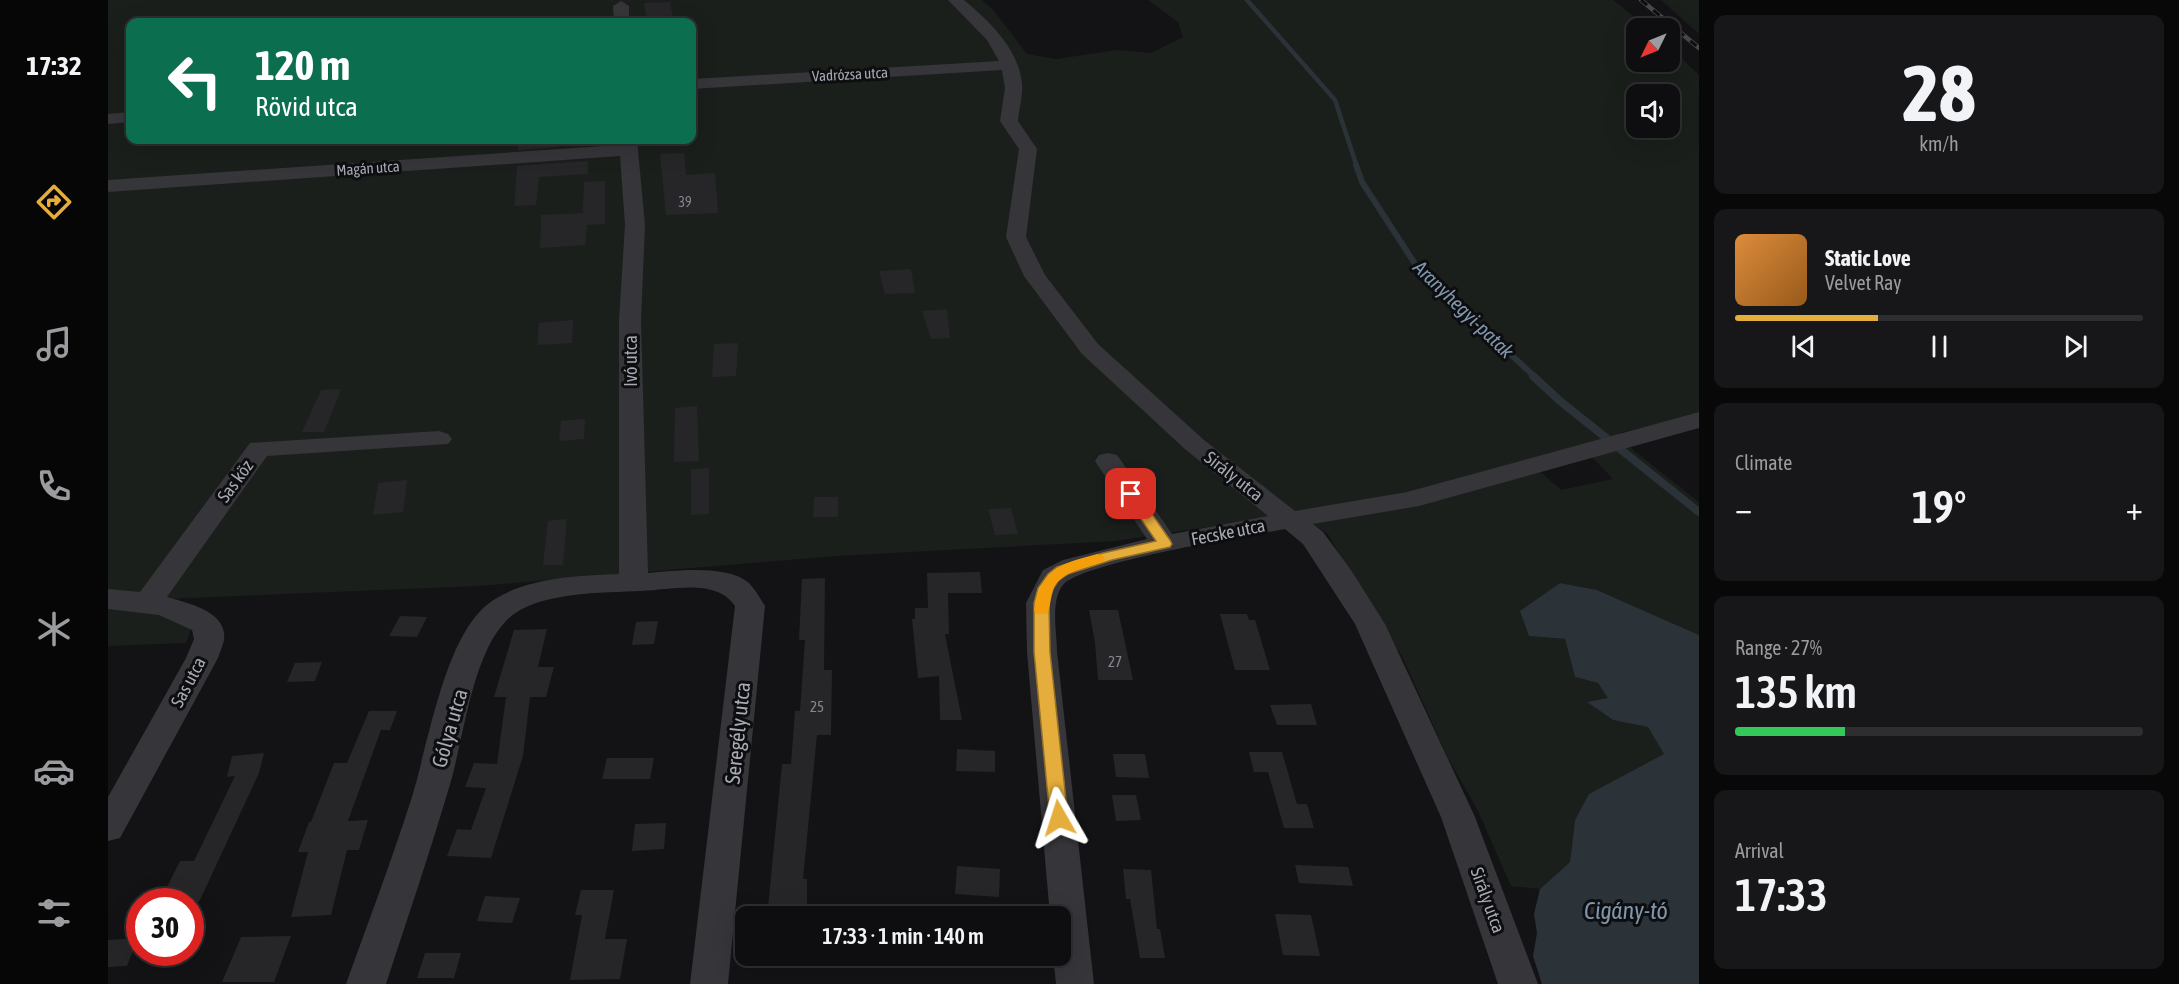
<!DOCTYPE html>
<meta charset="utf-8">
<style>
:root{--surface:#0e0e10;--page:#171719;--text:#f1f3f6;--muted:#9b9c9f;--line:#2e2e30;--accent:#e5ad3b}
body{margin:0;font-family:"Asap Condensed",sans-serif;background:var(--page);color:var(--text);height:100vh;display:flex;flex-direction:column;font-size:22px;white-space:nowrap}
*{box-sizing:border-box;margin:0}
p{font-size:20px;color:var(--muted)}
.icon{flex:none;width:33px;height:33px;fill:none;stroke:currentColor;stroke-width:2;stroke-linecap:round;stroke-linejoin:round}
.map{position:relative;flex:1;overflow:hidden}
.side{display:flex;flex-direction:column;gap:15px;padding:15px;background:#080809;width:480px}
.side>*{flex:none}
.top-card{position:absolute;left:18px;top:18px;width:570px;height:126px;border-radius:12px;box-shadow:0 6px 24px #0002,0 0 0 2px var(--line);background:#0b6e4f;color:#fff;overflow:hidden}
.needle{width:39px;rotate:227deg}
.buttons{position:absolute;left:1518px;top:18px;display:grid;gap:12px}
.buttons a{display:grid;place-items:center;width:54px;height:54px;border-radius:12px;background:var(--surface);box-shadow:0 6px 24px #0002,0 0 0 2px var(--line);font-size:30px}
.speed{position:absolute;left:18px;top:888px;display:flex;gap:12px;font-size:30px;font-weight:700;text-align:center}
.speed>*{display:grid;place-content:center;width:78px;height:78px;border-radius:50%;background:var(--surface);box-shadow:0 6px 24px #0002,0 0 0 2px var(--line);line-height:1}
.speed .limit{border:9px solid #d22;background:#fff;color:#111}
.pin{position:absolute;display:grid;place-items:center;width:51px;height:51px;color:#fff;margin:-26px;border-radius:12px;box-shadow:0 3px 9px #0006}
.me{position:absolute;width:66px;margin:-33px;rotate:354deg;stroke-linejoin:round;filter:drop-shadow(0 0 4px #0008)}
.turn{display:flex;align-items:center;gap:21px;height:126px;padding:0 30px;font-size:27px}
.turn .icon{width:78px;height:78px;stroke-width:2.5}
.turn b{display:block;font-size:42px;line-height:51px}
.big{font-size:45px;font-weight:600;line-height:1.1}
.side .widget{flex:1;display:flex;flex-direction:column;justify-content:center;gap:9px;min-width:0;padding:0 21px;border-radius:12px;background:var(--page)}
.side .dial{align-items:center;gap:0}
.dial b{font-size:78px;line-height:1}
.song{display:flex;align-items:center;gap:18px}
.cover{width:72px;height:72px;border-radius:9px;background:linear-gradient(135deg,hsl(30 70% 55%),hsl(30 70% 35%))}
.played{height:6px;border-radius:3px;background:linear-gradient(90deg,var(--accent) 35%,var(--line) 35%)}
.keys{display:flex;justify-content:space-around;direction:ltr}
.heat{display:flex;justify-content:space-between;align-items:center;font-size:33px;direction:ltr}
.charge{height:9px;border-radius:4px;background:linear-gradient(90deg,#34c759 27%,var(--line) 0)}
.trip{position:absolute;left:627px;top:906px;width:336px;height:60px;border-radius:12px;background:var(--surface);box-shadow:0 6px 24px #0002,0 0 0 2px var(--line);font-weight:600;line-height:60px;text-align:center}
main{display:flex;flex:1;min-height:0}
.menu{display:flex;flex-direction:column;width:108px;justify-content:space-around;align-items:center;background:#060606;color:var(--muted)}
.menu .icon{width:42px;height:42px}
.menu .selected{color:var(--accent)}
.menu b{font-size:27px;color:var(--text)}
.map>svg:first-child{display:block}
</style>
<main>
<nav class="menu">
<b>17:32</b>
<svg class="icon selected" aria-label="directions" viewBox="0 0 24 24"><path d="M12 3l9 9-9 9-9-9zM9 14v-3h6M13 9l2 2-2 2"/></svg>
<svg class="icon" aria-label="music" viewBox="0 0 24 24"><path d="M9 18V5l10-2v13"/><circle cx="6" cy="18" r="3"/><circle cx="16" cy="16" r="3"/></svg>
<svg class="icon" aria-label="phone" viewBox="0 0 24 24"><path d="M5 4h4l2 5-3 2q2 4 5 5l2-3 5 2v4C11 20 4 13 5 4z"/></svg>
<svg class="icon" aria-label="climate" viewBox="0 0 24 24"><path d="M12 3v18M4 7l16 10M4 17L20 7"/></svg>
<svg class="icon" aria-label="car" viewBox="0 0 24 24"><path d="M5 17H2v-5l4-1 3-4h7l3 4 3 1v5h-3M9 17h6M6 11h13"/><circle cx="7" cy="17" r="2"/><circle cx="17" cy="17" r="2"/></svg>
<svg class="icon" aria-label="filters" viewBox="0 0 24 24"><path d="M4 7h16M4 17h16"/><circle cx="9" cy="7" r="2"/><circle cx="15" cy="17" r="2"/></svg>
</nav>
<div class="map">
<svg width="1591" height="984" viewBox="0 0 1591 984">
<rect width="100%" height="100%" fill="#131315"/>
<path fill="#1a1f1b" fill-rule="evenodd" d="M0,0h874l12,11 33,43 29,5 61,-9 34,3 32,-16 -5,-15 -30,-22h465l36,28h-13v34h34v-15l29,28v338l-79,20 13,17 66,52v133l-102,-45 -37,-7 -31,53 36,3 10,38 23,6 11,15 -21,4 25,18 35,7 17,27 -90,66 -5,42 -30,27 -29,-3 -34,-77 -29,-51 -46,-102 -33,-49 -41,-73 -33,-20 -180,27 -279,15 -358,30 -313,13 -57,-3zM22,22h562v118h-562zM1528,94h34v34h-34zM1468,450l17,8 20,21 -52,11 -32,-28z
M1553,0h38v34z
M0,602l75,18 8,10 -5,13 -78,3z"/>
<path fill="#2b3238" d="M1452,583l37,7 102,45v349h-157l-9,-28 4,-23 -3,-19 6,-25 30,-27 5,-42 14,-26 75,-40 -16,-27 -35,-7 -26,-18 21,-4 -10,-15 -23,-6 -10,-38 -36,-3 -9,-25z"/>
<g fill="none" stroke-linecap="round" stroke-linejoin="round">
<path stroke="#2b3238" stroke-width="4.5" d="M1139,0l88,100 22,67"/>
<path stroke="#2b3238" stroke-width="6" d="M1248,165l6,17 55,85 118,110"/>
<path stroke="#2b3238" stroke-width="8" d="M1425,376l27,25 139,111"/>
</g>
<path fill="#262629" d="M562,2l4,20h-27l-3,-19z
M410,140h41v7l-41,3z
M576,153l2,22 29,-2 3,40 -52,2 -6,-61z
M480,161v13l-49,3 -3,28 -22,1 3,-40z
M497,181v43l-18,1 -2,20 -45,3 1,-33 42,-2 1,-31z
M803,269l4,24 -30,1 -6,-23z
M839,309l3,29 -19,1 -9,-28z
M465,320l-1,23 -35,2 2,-22z
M630,343l-2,33 -24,1 2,-33z
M233,389l-17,43h-22l19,-42z
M589,406l2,55 -25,1 1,-54z
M477,419l-1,20 -25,2 2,-20z
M601,468v46l-18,1v-46z
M299,480l-4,32 -30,3 5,-32z
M706,497h24v20h-25z
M903,508l7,26 -23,1 -7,-26z
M459,519l-4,46h-20l5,-44z
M872,572l2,21h-34l1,41h-4l17,86h-22l-1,-44 -21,2 -6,-59h3v-11h13l-1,-35z
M717,578l-1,92h8l-1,65h-14l-14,144h4v27l-39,1 14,-143h9l4,-53h5l5,-71h-6l3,-61z
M981,610h29l15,70h-35l-3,-37z
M1112,614h27l2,6h6l15,50h-35z
M292,616l27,1 -10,20 -28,-1z
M550,621l-4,23 -22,1 4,-23z
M439,629l-9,38h16l-8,30h-16l-7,59 -32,102 -44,-2 10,-27 14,1 15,-42 -21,-1 9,-24 23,1 9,-67h-12l20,-67z
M214,662l-7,19 -28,1 8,-19z
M1203,704l6,21h-40l-7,-20z
M261,711h28l-7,19h-9l-33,91 20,-1 -9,30h-12l-16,65 -40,2 17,-65h-10l11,-30h2l23,-59h13z
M849,749l38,2v21l-39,-1z
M1141,752h33l15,52h10l7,24h-30l-16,-56h-14z
M156,753l-5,20 -60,129 -39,-1 20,-40h14l41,-85 -8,1 5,-21z
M1005,754h32l4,24 -33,-1z
M499,758h47l-4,21h-48z
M1004,795h24l5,25 -25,1z
M558,823l-2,26 -32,2 3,-27z
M1187,865l53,2 5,19 -54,-3z
M849,866l43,3 -1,28 -44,-3z
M1015,869l28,1 6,59h3l5,29h-25l-10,-59h-4z
M473,890h33l-9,49h22l-7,40 -50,1 12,-65h-7z
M377,896l35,2 -8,25 -35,-2z
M1167,914l36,1 9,41 -37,-1z
M183,936l-17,46h-52l19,-45z
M30,938l-11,28 -19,1v-27z
M317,953h36l-7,25h-37z"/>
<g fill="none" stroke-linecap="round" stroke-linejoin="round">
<path fill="#35353a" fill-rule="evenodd" d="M840,0h16c26,22 54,48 58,83 1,13 -3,26 -4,38l19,28 -11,88 19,38 53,69 106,96 91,71 112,-19 292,-80v16l-280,78 -106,18 10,8 28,38 34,54 90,193 63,167h-40l-57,-167 -86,-193 -52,-80 -18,-15c-37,7 -204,34 -222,56 -13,16 -6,47 -6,67l37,332h-38l-3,-28h7v-40h-10l-23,-264 -1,-49 17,-33 20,-10 84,-21 -52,-78 4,-6 9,-2 9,2 55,79 96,-18 -82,-66 -104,-96 -58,-78 -18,-39 13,-88 -19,-28 5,-33 -3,-18 -310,19v-10l307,-18 -12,-21z
M513,1l8,5v16h-15l-1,-16z
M22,112v10l-22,2v-10z
M511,140h18l8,85 -4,95 7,253c28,-2 78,-9 101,10 6,6 11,15 16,23l-37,378h-38l45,-378c-19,-28 -63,-16 -93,-15 -39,2 -106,0 -135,29 -34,33 -43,115 -56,161 -20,68 -43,136 -65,203h-40c22,-61 45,-122 65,-184 17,-53 33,-162 77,-196 35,-27 90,-28 131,-30v-254l6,-95 -5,-69 -512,36v-12l511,-35z
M331,431l9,3 4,5 -4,5 -181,12 -100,141c20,6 61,14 57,43 -1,5 -4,12 -6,18l-98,180 -12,3v-44l78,-139 8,-19 -2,-9 -33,-15 -51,-6v-20l32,3 110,-149z"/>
<g stroke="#48494f" stroke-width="4.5">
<path id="rail" d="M1533,0l58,48"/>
</g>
<use href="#rail" stroke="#0e0e10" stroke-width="3" stroke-dasharray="8" stroke-linecap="butt"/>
</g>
<path fill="#e5ad3b" stroke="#957026" stroke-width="1.5" d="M1023,490l5,1 34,49 2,4 -2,3 -58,13 -44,14 -10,7 -5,8 -4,14 1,49 18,166 -3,5 -6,2 -7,-2 -2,-5 -16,-166v-49l4,-15 10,-14 9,-7 46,-14 53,-12 -32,-47z"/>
<path fill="#f59e0b" d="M990,554l5,2 2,3 -2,3c-16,5 -44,10 -50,28 -3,8 -2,16 -6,24h-11l-2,-4c8,-42 25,-46 64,-56z"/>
<g text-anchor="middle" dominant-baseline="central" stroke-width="6" stroke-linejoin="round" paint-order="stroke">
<g font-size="14" fill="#858890">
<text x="577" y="202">39</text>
</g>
<g font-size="15" fill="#a6aab4" stroke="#0e0e10">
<text transform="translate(742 74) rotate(-3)">Vadrózsa utca</text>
<text transform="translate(260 168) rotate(-4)">Magán utca</text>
</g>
<g font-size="15" fill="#858890">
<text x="1007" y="661">27</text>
<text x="709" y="706">25</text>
</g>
<g font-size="18" fill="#a6aab4" stroke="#0e0e10">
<text transform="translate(522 361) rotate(-90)">Ivó utca</text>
<text transform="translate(1126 476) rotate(38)">Sirály utca</text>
<text transform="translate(127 481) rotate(-54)">Sas köz</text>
<text transform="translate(1120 532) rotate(-11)">Fecske utca</text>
<text transform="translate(80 682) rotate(-62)">Sas utca</text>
<text transform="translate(1380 900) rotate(70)">Sirály utca</text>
</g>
<g font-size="20" font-style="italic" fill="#7f97ad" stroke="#0e0e10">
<text transform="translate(1356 309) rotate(44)">Aranyhegyi-patak</text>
</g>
<g font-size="21" fill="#a6aab4" stroke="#0e0e10">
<text transform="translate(341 728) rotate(-74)">Gólya utca</text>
<text transform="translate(629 733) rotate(-84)">Seregély utca</text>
</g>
<g font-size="24" font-style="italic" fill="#7f97ad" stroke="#0e0e10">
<text x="1518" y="910">Cigány-tó</text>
</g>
</g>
</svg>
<div class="buttons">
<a><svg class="needle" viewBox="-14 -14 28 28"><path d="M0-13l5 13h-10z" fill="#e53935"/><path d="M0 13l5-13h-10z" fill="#9b9c9f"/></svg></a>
<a><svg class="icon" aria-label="sound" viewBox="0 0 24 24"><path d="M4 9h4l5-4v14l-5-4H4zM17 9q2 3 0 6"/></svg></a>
</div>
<div class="speed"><div class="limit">30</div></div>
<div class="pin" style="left:1023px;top:494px;background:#d93025"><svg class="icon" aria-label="arrive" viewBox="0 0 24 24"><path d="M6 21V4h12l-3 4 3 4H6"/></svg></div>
<svg class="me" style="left:951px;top:818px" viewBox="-20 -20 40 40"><path d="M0-17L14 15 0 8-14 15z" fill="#e5ad3b" stroke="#fff" stroke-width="4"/></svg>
<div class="trip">17:33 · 1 min · 140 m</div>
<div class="top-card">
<div class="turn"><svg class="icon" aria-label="left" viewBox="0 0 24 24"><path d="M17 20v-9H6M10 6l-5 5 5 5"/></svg><div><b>120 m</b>Rövid utca</div></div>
</div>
</div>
<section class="side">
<div class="widget dial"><b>28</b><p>km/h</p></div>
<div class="widget">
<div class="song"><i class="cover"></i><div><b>Static Love</b><p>Velvet Ray</p></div></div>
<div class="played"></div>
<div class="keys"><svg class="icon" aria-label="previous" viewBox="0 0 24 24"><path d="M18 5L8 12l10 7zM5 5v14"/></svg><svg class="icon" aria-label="pause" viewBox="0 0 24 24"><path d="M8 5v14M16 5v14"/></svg><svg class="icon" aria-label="next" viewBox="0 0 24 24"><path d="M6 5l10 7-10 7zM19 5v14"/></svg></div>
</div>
<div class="widget"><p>Climate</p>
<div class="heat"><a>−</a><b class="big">19°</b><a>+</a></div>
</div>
<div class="widget"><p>Range · 27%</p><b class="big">135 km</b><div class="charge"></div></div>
<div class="widget"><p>Arrival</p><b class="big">17:33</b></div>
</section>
</main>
